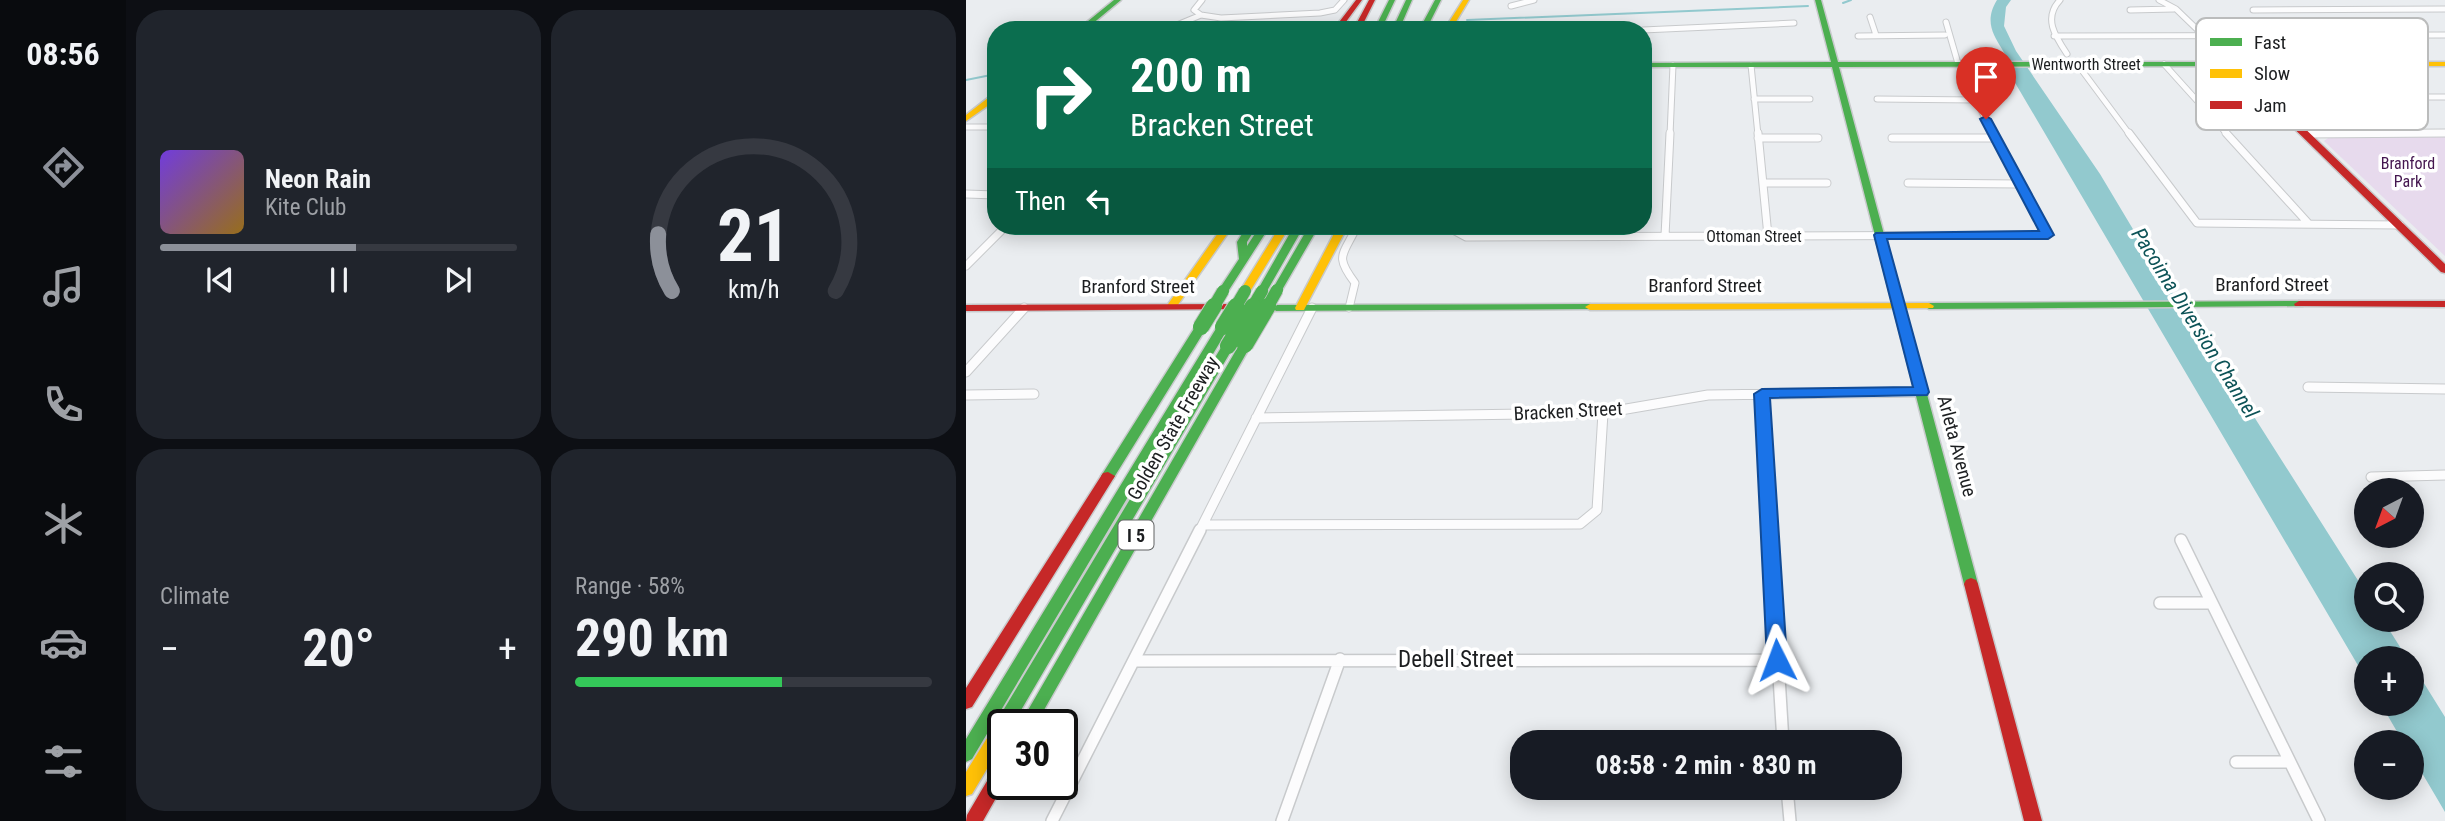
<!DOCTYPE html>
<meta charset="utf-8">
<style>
:root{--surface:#171b24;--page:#20242c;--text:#f1f3f6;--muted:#9ea1a6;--line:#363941;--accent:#8c9099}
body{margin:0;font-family:"Roboto Condensed",sans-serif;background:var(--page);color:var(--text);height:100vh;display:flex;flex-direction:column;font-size:26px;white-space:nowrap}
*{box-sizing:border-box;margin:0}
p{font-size:23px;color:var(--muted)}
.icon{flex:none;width:38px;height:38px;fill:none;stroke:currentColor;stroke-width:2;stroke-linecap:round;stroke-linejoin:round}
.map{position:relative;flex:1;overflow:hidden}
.panel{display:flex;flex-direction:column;gap:10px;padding:10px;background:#0d0f14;width:840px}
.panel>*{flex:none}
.hud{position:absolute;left:21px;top:21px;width:665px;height:214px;border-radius:28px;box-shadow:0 4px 18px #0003;background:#0b6e4f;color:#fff;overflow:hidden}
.needle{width:46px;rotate:221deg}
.controls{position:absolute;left:1388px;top:478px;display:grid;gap:14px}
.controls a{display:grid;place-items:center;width:70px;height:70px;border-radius:50%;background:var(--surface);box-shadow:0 4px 18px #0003;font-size:35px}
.speed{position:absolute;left:21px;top:709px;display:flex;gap:14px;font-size:35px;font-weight:700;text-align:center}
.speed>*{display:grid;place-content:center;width:91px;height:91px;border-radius:50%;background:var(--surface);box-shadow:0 4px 18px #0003;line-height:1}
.speed .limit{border:4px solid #111;border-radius:10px;background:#fff;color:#111}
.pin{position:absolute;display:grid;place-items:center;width:60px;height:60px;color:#fff;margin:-72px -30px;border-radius:50% 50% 50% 0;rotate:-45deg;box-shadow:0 0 7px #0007}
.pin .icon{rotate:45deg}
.me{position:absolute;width:77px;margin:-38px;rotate:357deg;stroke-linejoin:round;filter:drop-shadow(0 0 5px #0008)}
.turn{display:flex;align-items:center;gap:24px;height:147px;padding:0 28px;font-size:32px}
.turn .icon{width:91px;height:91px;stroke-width:2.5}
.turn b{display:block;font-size:49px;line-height:60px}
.then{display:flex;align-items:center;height:66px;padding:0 28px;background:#0003;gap:14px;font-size:26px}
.big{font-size:52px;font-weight:700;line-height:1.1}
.panel .card{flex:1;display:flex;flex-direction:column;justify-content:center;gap:10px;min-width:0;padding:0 24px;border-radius:28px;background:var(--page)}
.panel .dial{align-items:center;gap:0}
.dial svg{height:182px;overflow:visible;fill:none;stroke:var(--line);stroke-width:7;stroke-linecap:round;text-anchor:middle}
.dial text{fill:var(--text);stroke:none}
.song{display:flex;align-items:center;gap:21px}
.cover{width:84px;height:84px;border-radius:10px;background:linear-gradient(135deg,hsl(260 70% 55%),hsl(40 70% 35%))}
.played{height:7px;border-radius:4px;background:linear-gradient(90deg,var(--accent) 55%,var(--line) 55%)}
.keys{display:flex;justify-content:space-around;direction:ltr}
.heat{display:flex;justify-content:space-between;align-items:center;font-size:38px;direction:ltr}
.charge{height:10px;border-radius:5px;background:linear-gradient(90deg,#34c759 58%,var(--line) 0)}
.panel .tiles{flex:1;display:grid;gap:10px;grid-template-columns:repeat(2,1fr)}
.trip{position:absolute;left:544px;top:730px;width:392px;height:70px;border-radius:28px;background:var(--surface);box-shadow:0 4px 18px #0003;font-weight:700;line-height:70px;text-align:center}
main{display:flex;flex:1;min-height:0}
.dock{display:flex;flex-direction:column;width:126px;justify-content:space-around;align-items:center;background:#090b0e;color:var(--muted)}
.dock .icon{width:49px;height:49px}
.dock .selected{color:var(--accent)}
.dock b{font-size:32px;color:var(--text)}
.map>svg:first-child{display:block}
</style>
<main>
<nav class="dock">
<b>08:56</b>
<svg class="icon selected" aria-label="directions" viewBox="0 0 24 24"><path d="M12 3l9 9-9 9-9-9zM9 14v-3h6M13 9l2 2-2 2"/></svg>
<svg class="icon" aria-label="music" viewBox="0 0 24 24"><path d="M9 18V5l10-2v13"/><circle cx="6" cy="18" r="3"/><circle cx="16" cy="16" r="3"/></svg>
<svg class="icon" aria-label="phone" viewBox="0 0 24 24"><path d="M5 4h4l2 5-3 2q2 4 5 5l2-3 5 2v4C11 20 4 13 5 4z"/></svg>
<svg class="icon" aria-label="climate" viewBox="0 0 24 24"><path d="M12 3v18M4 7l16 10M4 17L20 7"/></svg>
<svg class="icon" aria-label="car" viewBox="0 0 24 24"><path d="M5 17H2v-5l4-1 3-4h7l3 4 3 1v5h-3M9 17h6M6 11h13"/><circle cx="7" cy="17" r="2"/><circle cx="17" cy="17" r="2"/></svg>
<svg class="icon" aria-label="filters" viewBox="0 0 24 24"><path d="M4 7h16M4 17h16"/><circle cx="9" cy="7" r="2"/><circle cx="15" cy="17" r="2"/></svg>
</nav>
<section class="panel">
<div class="tiles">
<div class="card">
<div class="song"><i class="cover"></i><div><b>Neon Rain</b><p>Kite Club</p></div></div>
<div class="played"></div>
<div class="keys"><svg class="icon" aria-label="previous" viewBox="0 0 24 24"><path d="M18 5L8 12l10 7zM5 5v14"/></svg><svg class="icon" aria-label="pause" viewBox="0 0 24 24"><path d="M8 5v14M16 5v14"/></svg><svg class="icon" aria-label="next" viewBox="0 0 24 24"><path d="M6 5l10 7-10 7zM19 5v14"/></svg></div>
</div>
<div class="card dial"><svg viewBox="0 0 100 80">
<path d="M14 69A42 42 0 1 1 86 69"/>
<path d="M14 69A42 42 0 0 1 8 44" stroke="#8c9099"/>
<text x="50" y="56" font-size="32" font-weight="700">21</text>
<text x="50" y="72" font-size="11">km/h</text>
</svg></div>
<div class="card"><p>Climate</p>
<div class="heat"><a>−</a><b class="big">20°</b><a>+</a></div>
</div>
<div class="card"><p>Range · 58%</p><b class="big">290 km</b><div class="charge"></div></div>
</div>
</section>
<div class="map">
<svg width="1479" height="821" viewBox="0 0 1479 821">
<rect width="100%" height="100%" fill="#eaedf0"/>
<path fill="#e7daed" d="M1365,136h114v120l-121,-115z"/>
<path fill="#92c9ce" d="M1031,0h14l-5,7 -2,19 12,25 84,123 64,107 28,38 174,274v27h17l24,38h-41v21l-352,-598c-1,-32 -38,-47 -17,-81z
M1446,664l33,53v95l-33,-56v-14h-9l-22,-38h31z"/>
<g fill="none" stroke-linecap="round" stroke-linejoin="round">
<path stroke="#92c9ce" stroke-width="2" d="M877,3l8,-3
M501,20l341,-14
M328,30l26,-2
M0,80l30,-6"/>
<g stroke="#c8cacc" stroke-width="7">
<path id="street-far3" d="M1094,0c-17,18 -5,36 7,54
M1193,0l17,9 57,55
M545,6l23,-6
M1164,10l44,-1
M1287,10l192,-1
M235,15l20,3 99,-5 15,-3 9,-10
M904,17l6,18
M980,22l11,38 36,75
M206,27l29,-12 -7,-5 8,-10
M677,30l151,-7
M892,36l87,-1
M1088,36l391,-1
M1198,64l64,71
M785,65l7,70
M1112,65l52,70
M1300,97h179
M788,99h56
M911,99l99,1
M0,127h30
M1339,134l140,-1
M704,135l3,-70"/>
</g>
<g stroke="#c8cacc" stroke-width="9">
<path id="street-far2" d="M792,133l10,103
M1163,133l68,90 203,2
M1260,133l83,91
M1339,134l140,-1
M792,138h60
M926,138h103
M797,183h64
M942,183l111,1
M0,194l30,1
M491,226l-2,5 11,6 582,-2 -56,-102
M699,236l5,-103
M0,266l40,-40
M383,308l6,-25c-21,-28 -12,-27 2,-57"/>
</g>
<g stroke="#c8cacc" stroke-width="11">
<path id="street-far1" d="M0,372l58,-64
M1342,387l137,2
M796,394l8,138
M0,395l68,-1
M290,418l347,-5 105,-18 214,-3
M1405,477l74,-2
M237,525l377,-1 17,-14 6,-97
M233,532l113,-224"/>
</g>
<g stroke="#c8cacc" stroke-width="14">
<path id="street" d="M804,530l13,212
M1215,540l138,281
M1194,603h51
M169,661l642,-1
M1270,762h53
M821,788l3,33
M86,821l148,-291
M316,821l58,-162"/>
</g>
<g stroke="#c8cacc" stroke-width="3">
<path id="fast" d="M148,0h7l-36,30h-8z
M423,0h6l-14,30h-7z
M440,0h6l-13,30h-7z
M469,0h6l-15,30h-7z
M849,0h6l17,62h431l4,2 -4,2 -430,1 139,517 -2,4 -5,2 -5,-2 -2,-4 -132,-517h-189v-4l188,-1z
M281,226h10l-10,16v4l13,-20h10l-43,67h-8l-1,-2 21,-32 -2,-17z
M328,226h10l-37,65 -5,3 -4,-1 -1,-2z
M343,226h10l-37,64 -5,3 -4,-1 -1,-2z
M1333,301l5,3 -1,2 -374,3 -5,-3 5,-3z
M624,304l5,3 -1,2 -334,2 -5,-3 5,-3z
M235,324l6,3 -94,152h-10l-2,-3 2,-3 92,-146z
M257,324l6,3 -257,432 -6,3v-23l251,-412z
M279,342l6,3 -215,379h-16l219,-379z
M262,343l6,3 -221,378h-10v7l-5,-2 -2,-5 2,-5 224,-373z"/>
</g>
<g stroke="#c8cacc" stroke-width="3">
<path id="slow" d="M497,0h6l-18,30h-7z
M1300,62h179v4h-179z
M27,94h3v6l-30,21v-6z
M257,226h10l-58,83h-8l-1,-2z
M314,226h10l-41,67h-8l-1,-2z
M372,226h10l-43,82 -1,2h-8l-1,-2z
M963,303l5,3 -1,2 -343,2 -5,-3 5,-3z
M37,720l7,4h-7v18l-31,52 -6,2v-24l31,-50z"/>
</g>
<g stroke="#c8cacc" stroke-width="3">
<path id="jam" d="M390,0h6l-22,30h-7z
M403,0h6l-15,30h-7z
M1264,62h6l209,202v9l-4,-1 -211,-206z
M1333,301h146v6l-150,-1 -1,-2z
M276,304l4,1 1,2 -1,2 -280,2v-6z
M142,472l7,4 -143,231 -6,2v-21l137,-215z
M1005,578l5,2 2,4 64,237h-18l-60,-237 2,-4z
M37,761l1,23 -21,37h-17l1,-6 30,-51z"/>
</g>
<use href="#street-far3" stroke="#fcfcfd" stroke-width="5"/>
<use href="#street-far2" stroke="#fcfcfd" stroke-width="7"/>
<use href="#street-far1" stroke="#fcfcfd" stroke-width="9"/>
<use href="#street" stroke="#fcfcfd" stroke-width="11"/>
<use href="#fast" fill="#4caf50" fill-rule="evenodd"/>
<use href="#slow" fill="#ffc107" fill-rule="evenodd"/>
<use href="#jam" fill="#c62828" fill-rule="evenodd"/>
<g stroke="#c6c7c8" stroke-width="14" stroke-linecap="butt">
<path id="fast-bridge-far1" d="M247,308l10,-17
M269,308l10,-17
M286,308l10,-17
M301,308l10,-18"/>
</g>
<g stroke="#c6c7c8" stroke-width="18" stroke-linecap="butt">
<path id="fast-bridge" d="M235,327l13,-21
M257,327l13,-21
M279,345l23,-39
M262,346l25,-40"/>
</g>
<use href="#fast-bridge-far1" stroke="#4caf50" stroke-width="12"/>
<use href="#fast-bridge" stroke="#4caf50" stroke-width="16"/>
</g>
<path fill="#1a73e8" stroke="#114b97" stroke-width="2" d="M1020,116l5,3 63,116 -6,4h-161l42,153 -2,3 -157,3 17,262 -3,6 -7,2 -7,-2 -3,-6 -13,-266 8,-5 151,-2 -39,-152 2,-2 163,-2 -59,-112z"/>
<g text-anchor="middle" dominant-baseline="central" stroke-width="7" stroke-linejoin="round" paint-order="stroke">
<g font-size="16" fill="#1c1e20" stroke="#fff">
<text x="1120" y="64">Wentworth Street</text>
<text x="788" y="236">Ottoman Street</text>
</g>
<g font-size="16" fill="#44164f" stroke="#fff">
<text x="1442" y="163">Branford<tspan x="1442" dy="18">Park</tspan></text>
</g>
<rect fill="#fff" stroke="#606263" stroke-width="2" x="152.5" y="520.5" width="35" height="29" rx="5"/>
<g font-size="18" font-weight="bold" fill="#1c1e20">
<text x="170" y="535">I 5</text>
</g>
<g font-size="19" fill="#1c1e20" stroke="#fff">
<text x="1306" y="284">Branford Street</text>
<text x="739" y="285">Branford Street</text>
<text x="172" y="286">Branford Street</text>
<text transform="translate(602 411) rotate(-3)">Bracken Street</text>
<text transform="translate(207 428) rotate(-60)">Golden State Freeway</text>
<text transform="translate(991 446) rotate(75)">Arleta Avenue</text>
</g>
<g font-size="21" font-style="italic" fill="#0d5357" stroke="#fff">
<text transform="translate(1229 323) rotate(58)">Pacoima Diversion Channel</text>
</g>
<g font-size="23" fill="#1c1e20" stroke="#fff">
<text x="490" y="659">Debell Street</text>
</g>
</g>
<rect x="1230" y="18" width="232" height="112" rx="10" fill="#fff" stroke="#bbbcbc" stroke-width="2"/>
<rect x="1244" y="38" width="32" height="8" fill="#4caf50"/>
<rect x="1244" y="69" width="32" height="9" fill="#ffc107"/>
<rect x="1244" y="101" width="32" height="8" fill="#c62828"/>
<g font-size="19" fill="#1c1e20">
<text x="1288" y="49">Fast</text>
<text x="1288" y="80">Slow</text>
<text x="1288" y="112">Jam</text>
</g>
</svg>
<div class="controls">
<a><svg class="needle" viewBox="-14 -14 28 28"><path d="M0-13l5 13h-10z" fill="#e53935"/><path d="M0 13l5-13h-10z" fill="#9ea1a6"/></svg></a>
<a><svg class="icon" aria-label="search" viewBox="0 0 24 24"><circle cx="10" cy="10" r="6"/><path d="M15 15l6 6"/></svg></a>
<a>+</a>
<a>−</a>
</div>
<div class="speed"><div class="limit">30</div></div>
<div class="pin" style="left:1020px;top:119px;background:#d93025"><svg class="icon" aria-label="arrive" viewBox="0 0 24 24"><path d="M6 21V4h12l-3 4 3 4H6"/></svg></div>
<svg class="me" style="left:811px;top:660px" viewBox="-20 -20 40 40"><path d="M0-17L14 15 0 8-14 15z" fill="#1a73e8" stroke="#fff" stroke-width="4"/></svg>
<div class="trip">08:58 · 2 min · 830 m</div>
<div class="hud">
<div class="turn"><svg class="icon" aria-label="right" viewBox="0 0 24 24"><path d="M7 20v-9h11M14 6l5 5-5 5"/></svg><div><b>200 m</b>Bracken Street</div></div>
<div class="then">Then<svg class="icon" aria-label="left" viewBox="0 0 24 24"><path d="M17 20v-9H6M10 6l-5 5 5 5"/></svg></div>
</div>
</div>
</main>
